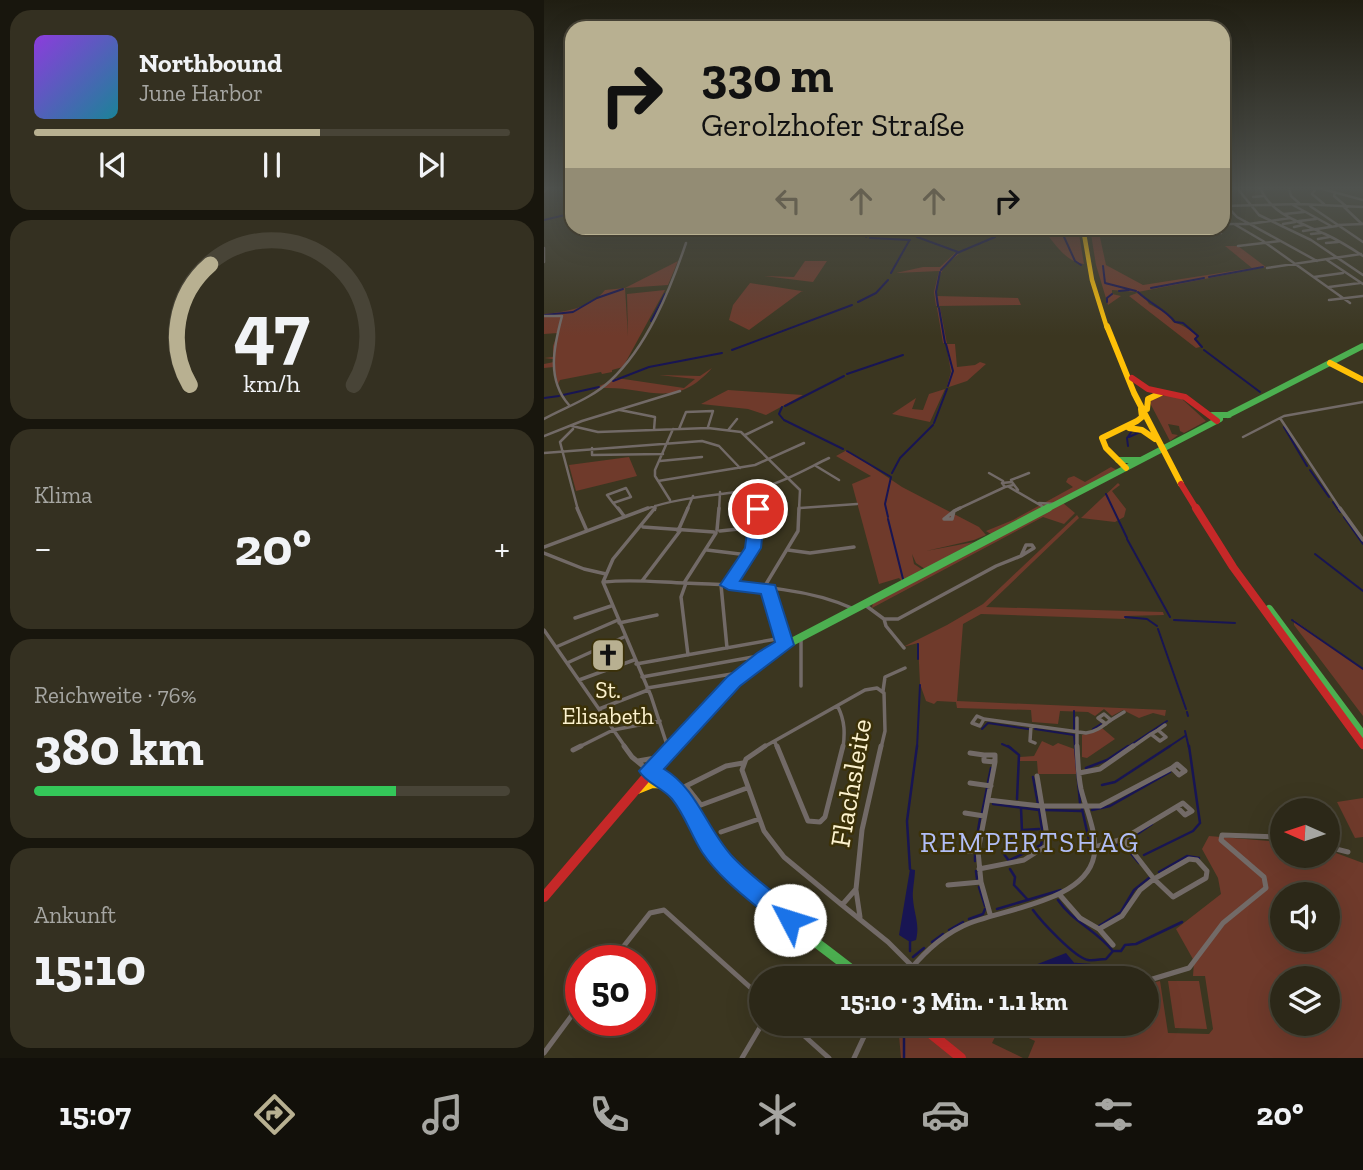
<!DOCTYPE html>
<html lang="de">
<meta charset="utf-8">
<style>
:root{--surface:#2c2818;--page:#343021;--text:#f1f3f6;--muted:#a6a6a2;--line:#484437;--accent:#b8b091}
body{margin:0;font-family:"Zilla Slab",serif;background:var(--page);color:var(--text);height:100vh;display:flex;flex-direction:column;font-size:26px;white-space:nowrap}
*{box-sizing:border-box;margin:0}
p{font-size:23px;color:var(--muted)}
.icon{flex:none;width:38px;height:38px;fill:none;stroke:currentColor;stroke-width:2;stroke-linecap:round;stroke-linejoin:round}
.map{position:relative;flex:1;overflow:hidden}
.drawer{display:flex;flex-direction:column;gap:10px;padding:10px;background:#18160d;width:544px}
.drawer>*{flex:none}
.banner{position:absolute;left:21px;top:21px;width:665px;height:214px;border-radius:21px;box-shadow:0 7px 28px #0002,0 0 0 2px var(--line);background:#b8b091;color:#111;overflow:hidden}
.needle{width:46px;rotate:273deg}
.controls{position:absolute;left:726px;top:798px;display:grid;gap:14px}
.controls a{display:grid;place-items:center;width:70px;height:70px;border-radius:50%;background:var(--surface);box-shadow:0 7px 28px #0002,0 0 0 2px var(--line);font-size:35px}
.speed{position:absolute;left:21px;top:945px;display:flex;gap:14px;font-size:35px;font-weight:700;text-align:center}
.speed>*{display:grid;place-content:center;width:91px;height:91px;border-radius:50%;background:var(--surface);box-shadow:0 7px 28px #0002,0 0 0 2px var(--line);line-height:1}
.speed .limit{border:10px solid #d22;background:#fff;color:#111}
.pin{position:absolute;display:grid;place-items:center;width:60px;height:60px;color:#fff;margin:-30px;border:4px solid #fff;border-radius:50%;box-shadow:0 2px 7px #0007}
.me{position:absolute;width:77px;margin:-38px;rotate:310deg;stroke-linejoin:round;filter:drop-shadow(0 0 5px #0008)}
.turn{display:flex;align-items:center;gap:24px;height:147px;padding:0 21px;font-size:32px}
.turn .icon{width:91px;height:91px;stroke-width:2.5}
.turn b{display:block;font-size:49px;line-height:60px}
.lanes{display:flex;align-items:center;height:66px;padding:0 21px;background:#0003;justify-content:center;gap:35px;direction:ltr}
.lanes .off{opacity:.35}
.big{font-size:52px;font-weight:800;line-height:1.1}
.drawer .tile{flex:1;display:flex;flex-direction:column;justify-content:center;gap:10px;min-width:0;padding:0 24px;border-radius:21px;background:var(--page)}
.drawer .dial{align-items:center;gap:0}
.dial svg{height:182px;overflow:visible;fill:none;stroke:var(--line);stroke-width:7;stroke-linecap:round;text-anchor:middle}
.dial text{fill:var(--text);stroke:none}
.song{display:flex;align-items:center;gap:21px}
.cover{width:84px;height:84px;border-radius:10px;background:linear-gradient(135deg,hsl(270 70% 55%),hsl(190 70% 35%))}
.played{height:7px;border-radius:4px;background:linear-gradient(90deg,var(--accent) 60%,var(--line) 60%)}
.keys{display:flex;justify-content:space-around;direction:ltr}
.heat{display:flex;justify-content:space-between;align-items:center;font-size:38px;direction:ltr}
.charge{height:10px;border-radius:5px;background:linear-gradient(90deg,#34c759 76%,var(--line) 0)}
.trip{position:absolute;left:205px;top:966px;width:410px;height:70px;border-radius:35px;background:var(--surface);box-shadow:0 7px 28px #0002,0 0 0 2px var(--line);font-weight:800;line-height:70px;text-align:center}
.menu{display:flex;height:112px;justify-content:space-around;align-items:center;background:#12100a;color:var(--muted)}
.menu .icon{width:49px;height:49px}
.menu .selected{color:var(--accent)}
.menu b{font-size:32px;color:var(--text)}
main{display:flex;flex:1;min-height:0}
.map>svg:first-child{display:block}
</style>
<main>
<section class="drawer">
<div class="tile">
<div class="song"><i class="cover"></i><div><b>Northbound</b><p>June Harbor</p></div></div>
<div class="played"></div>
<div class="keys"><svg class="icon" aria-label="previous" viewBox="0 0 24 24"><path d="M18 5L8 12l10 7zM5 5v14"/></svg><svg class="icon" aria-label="pause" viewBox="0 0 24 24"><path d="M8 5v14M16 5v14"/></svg><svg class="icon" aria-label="next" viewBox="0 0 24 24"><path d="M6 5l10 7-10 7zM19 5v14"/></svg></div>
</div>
<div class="tile dial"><svg viewBox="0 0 100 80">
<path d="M14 69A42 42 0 1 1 86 69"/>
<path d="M14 69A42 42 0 0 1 23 16" stroke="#b8b091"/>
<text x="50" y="56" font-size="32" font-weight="700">47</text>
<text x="50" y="72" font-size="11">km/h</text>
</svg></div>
<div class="tile"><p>Klima</p>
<div class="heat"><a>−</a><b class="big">20°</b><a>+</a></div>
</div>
<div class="tile"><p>Reichweite · 76%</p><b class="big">380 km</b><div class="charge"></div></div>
<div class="tile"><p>Ankunft</p><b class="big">15:10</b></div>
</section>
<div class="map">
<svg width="819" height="1058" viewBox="0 0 819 1058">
<rect width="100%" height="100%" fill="#3b3620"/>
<path fill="#6f3a2b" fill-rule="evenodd" d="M498,228h36l6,36c-19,-2 -31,-23 -42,-36z
M546,228h8l8,37 37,20 109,-17 -27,-22h13l28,21 -128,25 -26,-2v4l9,2 -13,9 -12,-40z
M411,253l4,1c-16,11 -23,22 -22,42l81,2 3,7 -85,1 -2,-14 5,-21 -43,2 27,-6h17z
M134,261l-10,24 -43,3 3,48 -1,-42 38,-4 -42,77 -11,3v2l-10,2 -1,-2 -41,8 -2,4 -4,-17 -10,1v-4l10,-2 -1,-3 -9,-1 9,-1v-11l5,-13 -14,1v-20c21,-2 47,-6 61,-24l20,-2z
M261,261h22l-14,21 -49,-6 30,1z
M206,283l58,9 -6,-1 -53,39 -20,-10 4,-15z
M593,293l9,6 3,5 19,10 5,8c10,3 16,7 24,14l-2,3 5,8 -4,1 -67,-52z
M396,307l7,37h8l2,23 18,-2 5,-3 6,2 -19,17 -18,6 -2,-1 4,-14 -5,-28 -3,-1 -6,-35z
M168,368c-38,43 -64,18 -110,20 -18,1 -39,7 -58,11l51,-11 22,-10 67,10 11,-9 -36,-4 41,1z
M401,389l-15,33 -38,-8 24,-16 -4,11 11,1 6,-16z
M184,390l75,5 -37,20 -18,-6 -47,-5z
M622,395l16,4 24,22 -22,12 -4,-2 -1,-5 -11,-2 4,10 6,1 -8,6 -20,-38 3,-5z
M303,450l55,37 77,40 7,8 -12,5 -48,11 48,-9 -49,27 -9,-6 -4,-9 2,10 9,6 -21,11 -3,-3 -20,6 -27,-100 19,-8 -35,-20z
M85,457l8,19 -61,15 -7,-26z
M567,467l8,4 -125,65 -8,-5 27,-11 60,-33 -7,-5 2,-4 6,-2 11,6z
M574,483l2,2 -8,6 14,18 -2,8 -9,5 -34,-4z
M519,503l12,10 -11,11 -21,-7 -171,91 1,-6z
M533,515l2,3 -93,89 177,5 1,3 -39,1v3l-144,-5 -18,10 -6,77 209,9 -1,6 -12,-3 -14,5 -16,-8 -11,6 -8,-7 -9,7 -7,-4 -28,-1 -2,13 -26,-2 -1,-12 -74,-2 -1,-6 -19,-1 -3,3 -8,-3 -6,-17 -2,-41 -15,4 44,-22 36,-21z
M750,620l69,49v47l-69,-91z
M558,728l13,11 -28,19 -5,-1v-22z
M498,741l11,5 5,-3 19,7 2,24h-41l-1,-13h-17v-4l14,-1z
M819,798v39l-8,1 -18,-36z
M665,836l73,6v14h46v-6l35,13v195h-335l7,-17 -34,-16 -9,18 31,15h-122l-3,-34h248v-40l14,-3 8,52 41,1 4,-5 -8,-53h-12l1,-15 -18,-32 45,-35 -3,-16 -16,-29zM738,894h46v46h-46zM738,978h46v46h-46z
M624,981h31l8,48 -32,-1z"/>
<path fill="#181553" d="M366,869l5,1c0,8 -3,22 -2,29 1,15 7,25 3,41l-6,2 -11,-7z
M522,953l10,12 -2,4 -24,7h-12l-3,-11z"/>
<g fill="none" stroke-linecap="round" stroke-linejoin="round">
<path stroke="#181553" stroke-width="2" d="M24,214h4
M0,220l21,-5
M373,228v8
M516,228l15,33 6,4
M322,237l2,-9
M373,237l41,15
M326,238l40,2
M559,266l2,17 31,8
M397,270l16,-17 38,-16
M347,273l18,-32
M665,277l54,-10
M607,288l53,-10
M575,291l10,-1
M594,292c12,12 27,17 37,30l8,1 15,13 -3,3 7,8
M314,302l18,-9 12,-13
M563,302v-4l5,-4
M394,306l-2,-14 4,-20
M395,308l6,35
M1,315l28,-3 24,-14 26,-9
M107,321l14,-27
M402,344l7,27 -5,15
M188,350l120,-45
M660,350l56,42
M303,374l56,-19
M69,381l36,-14 73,-14
M19,395l36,-8
M0,398l15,-2
M241,406l59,-30
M238,407l-3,7 4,5
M240,420l59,29
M390,423l13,-34
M740,427l23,39
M585,437l11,-5
M584,446l-1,-8 5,-7
M303,451l44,26 -6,27 3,13
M766,470l19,27
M348,473l8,-15 33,-33
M562,494l21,44
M789,502l7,10
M800,517l19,27
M344,519l15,60
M583,539l43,78
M771,554l48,37
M581,617l22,2 10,7
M630,620l61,3
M748,620l71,49
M614,629l28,80
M374,644v15
M530,711v19
M643,712l1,4
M438,729l6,-6 40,6
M491,729l39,6 1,13
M549,729l8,-5
M641,731l4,17
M458,744l9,4
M373,748l3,-63
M582,748l41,-27
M623,748l18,-12"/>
<path stroke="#181553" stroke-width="2.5" d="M464,746l11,9 -2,44
M531,746l5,57
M542,768l21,-8 21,-14
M489,777l5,27
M444,782l3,-14
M558,785l13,-3 55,-36
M449,804l46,6
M538,809l8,36
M501,810l36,1
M548,810l18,-4 60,-34
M438,813l5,-25
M479,830l16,-1
M450,836l13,1v3
M586,839l22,-15
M431,848l5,-29
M566,848l12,-5 17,20
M431,854v7
M600,855l49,-24 7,-8 -11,-77
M466,860l31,-15 2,-9 -4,-27
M465,861l-5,-7 3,-12 15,-11 -1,-23
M366,869l-3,-48 10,-75
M466,869l5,8 -1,8 14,15
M432,871l1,8
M615,872l28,-16 12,2
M435,887l6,19
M514,900c14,21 38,30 54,50
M453,909l64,-19
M489,910c8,11 42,48 55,50 6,1 13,-1 18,-1l7,-8h8l4,-6 11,-1 46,-22
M425,919l14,-5 2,-5
M555,926l22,-14 13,-22 15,-12
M405,930l14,-8
M366,942v9
M388,942l11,-8
M369,957l11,-9
M531,964l15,1 10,13
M360,1025v33"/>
<path stroke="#726a67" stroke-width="2.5" d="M693,188l22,27 52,25 52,35
M716,188c12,27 40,34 65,46 13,6 26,14 38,22
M745,188l2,8 8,7
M772,188l-4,6 12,10
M775,188l44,12
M0,192l3,-4
M791,192l-1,4 13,11
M679,197h6
M709,197l10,-1
M679,202l14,15 80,44
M749,205l38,21
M679,206l77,-2 63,3
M766,206l53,36
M800,207l18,17
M740,214l20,-2
M755,221l17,-2
M679,224h26l41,-6
M690,224l29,17 87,62
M739,224l12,-2
M793,225l26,-1
M750,227l9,-2
M669,228l8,5
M759,231l34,-5
M767,234l10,-1
M774,239l11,-2
M782,243l12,-1
M694,246l42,-5
M0,248v14
M783,260l36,24
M723,268l94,-14
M770,277l29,-4
M785,287l31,-4
M785,300l34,-4
M0,316h18c-8,30 -16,63 7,89
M76,410l35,7 -1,13
M736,418l61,92
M0,419c22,-12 48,-21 66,-38 37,-34 60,-91 76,-138
M28,426l26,6 110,-4 33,4 59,58 -1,20
M29,429l-13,13 18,68
M135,429l7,-17 27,-1 -5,16
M185,429l8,-10
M201,435l27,-13
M0,436l38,-15 98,-30
M699,437l41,-21 79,-14
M48,448v7l71,-1
M0,453l158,-12 17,5 21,22
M116,461l42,-4
M272,466l23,14
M445,473l14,8
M467,480l18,-7
M114,481l97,-16 49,-22
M469,485l-8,2 -3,-4 10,-1 6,8
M465,487l38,22
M82,488l5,9 -18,6 -6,-8z
M126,500l-15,-24v-6l18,-41
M69,503l6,7
M495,503l17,1
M111,506v4
M256,508l57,-4
M99,510c38,-14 77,-14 117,-22 24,-6 46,-19 69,-30
M143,510l6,-14
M175,510l1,-18
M213,510l1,-22
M412,510l49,-23"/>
<path stroke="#726a67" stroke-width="3.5" d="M33,508l10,23
M74,508l6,8
M111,508l-42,51 -10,23 48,114 17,52
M796,508l23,32
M410,511l-2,8h-8z
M410,511l6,-3
M99,527l71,5
M173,530l2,-22
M134,531l10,-23
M176,531l37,-4
M482,545h6l2,3 -13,8z
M0,547l104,-39
M163,550l41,5
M244,550l22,3 44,-6
M0,553l40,16 22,5
M98,581l38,-50
M60,582c27,-3 54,0 81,1 56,3 117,2 169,26
M140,583l32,-50
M142,583l-5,14 7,58
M177,585l6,63
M185,585l27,-46 1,-31
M219,589l35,-58 1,-23
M225,589l13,49
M321,605l19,14h14l98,-53 25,-10
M31,618l36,-12
M340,619l2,7 18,22
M75,623l38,-8
M0,630l82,118
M257,639v47
M12,647l62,-27
M23,663l57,-26
M92,664l146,-26
M98,677l122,-22
M35,680l55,-20
M103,688l97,-16
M339,691l2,-14 20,-9
M294,707c7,14 7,26 5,41
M55,709l49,-19
M433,716l7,3 -4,7 -8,-3z
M533,718v30
M440,719l102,14c10,-1 17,-7 25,-13l-7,-6 -6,4 8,6
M567,720l13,-8
M487,726l-1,15 5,2
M614,730l8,7 -6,4 -9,-7z
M614,730l7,-5
M231,742l2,6
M33,748l36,-18 47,-9
M218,748l103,-58 12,-2 7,5 1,38 -4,17
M587,748l20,-14"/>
<path stroke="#726a67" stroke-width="5" d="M80,746l8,11 17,14
M123,746l1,3
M221,746l-19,13 -4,11 22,61 20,26 58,48
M233,746l31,75 12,1 5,-5 18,-71
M29,750l8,-4
M426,753l14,2
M440,755h11v7l-11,-1z
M94,761l23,-4
M199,763l-17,3 -40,20 15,19 46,-17
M633,764l8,7 -6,4 -7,-7z
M535,773l21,-4 33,-23
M426,783l21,3
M444,800l53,6h59l72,-38
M421,813l19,3
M177,832l38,-13
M551,847l28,-8 60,-36 9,8 -7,4 -8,-8
M784,847l20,5
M415,851h19
M645,859l8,1 10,11 -1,7 -33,19 -19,-18z
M435,869l45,-9 22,-14 1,-10 -10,-60
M404,885l33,-3
M312,890l4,27
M515,894l21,24 19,11 23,-13 18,-26 14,-11 -31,-40
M298,905l46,37 36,36
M298,905l14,-16 6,-59 19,-84
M446,914l-9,-32 -3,-31 17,-89
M555,929l14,16
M68,961l38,-48 14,-3 97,87
M359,978c17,-21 35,-40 60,-52 36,-17 122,-23 131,-70 4,-22 -8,-46 -13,-67 -3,-14 -3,-29 -4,-43
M602,981l43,-13 34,-45 43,-35 -2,-11 -43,-37 1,-5 60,2
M247,1024l38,34
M0,1053l37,-50
M198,1058l20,-34
M310,1058l16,-34"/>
<path stroke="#4caf50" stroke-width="6" d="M668,415h17
M684,415l135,-69
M574,460h23
M501,510l175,-91"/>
<path stroke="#4caf50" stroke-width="8" d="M725,609l94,126
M169,702l50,-45 285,-149"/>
<path stroke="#4caf50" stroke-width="10" d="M106,771c33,25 47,62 75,92 39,44 91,78 137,115"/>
<path stroke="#ffc107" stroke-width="4.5" d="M539,228l9,52 15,48"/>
<path stroke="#ffc107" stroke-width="6" d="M563,326l27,67 47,91
M786,363l33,17
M603,409l1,-10 13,-6
M585,428l13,2 13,9
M582,468l-20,-20 -4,-10 35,-17 5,-4 -1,-8"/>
<path stroke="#ffc107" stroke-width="10" d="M93,789l15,-6 16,1"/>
<path stroke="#c62828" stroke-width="6" d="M588,378l16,11 37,8 32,24
M637,484l16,26"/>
<path stroke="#c62828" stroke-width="8" d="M652,508l37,59 130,178
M127,748l42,-46"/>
<path stroke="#c62828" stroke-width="10" d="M0,897l129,-151
M375,1024l42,34"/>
</g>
<linearGradient id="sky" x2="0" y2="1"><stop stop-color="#201e12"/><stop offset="0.56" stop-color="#4f524e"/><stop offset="1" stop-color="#4f524e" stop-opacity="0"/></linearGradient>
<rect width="819" height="336" fill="url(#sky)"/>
<path fill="#1a73e8" stroke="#114b97" stroke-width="2" d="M214,504l7,5 -4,39 -21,33 35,4 19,60 -54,41 -76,83c33,20 42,58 67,86 19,21 45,39 67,57l4,8 -4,7 -8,3 -9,-3c-26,-23 -59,-45 -79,-75 -11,-17 -17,-37 -30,-53 -9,-11 -26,-16 -33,-28l88,-94 30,-24 18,-11 -14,-48 -32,-4 -9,-5 25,-37 5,-39z"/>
<defs>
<g id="church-square" transform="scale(1.75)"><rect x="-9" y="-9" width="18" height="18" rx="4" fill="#b8b091" stroke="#3b3108"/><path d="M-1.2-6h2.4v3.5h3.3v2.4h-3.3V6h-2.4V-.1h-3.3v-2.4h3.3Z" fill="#111"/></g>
</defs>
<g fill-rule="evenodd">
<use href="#church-square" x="64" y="655"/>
</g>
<g text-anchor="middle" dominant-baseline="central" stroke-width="5" stroke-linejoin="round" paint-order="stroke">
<g font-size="23" fill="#fcf2ce" stroke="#3b3108">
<text x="64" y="690">St.<tspan x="64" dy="26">Elisabeth</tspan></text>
</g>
<g font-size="28" fill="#fcf2ce" stroke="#3b3108">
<text transform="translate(307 783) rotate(-80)">Flachsleite</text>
</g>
<g font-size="28" letter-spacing="2" fill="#b2bef6" stroke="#3b3108">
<text x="486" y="842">REMPERTSHAG</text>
</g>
</g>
</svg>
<div class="controls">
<a><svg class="needle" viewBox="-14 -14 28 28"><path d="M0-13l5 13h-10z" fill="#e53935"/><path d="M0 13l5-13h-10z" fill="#a6a6a2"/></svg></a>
<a><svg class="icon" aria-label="sound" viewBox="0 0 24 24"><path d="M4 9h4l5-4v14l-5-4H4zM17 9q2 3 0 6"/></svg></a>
<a><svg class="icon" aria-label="layers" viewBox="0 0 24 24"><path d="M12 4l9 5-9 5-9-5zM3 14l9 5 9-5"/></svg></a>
</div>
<div class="speed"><div class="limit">50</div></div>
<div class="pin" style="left:214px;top:509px;background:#d93025"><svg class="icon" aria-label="arrive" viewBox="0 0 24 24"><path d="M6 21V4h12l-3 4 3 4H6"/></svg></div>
<svg class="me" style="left:246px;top:920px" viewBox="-20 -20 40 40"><circle r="19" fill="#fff"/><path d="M0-13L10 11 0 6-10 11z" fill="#1a73e8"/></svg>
<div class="trip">15:10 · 3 Min. · 1.1 km</div>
<div class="banner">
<div class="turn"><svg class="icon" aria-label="right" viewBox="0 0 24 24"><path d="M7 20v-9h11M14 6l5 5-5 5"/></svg><div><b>330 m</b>Gerolzhofer Straße</div></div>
<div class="lanes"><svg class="icon off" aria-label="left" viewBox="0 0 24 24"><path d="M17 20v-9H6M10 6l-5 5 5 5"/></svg><svg class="icon off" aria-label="ahead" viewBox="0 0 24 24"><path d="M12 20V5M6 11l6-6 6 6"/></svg><svg class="icon off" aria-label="ahead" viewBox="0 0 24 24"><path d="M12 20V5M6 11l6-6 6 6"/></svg><svg class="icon" aria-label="right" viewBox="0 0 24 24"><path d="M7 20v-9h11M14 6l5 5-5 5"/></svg></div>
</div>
</div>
</main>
<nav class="menu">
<b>15:07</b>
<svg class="icon selected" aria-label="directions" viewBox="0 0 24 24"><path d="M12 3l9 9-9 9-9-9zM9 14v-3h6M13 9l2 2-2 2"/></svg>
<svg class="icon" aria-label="music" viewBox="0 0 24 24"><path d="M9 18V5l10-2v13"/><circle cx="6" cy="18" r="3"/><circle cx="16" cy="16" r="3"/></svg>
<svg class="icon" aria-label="phone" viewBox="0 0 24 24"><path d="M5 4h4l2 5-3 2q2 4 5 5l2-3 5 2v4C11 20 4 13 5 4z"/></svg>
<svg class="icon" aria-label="climate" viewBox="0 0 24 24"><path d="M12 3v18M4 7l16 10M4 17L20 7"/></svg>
<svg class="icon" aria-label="car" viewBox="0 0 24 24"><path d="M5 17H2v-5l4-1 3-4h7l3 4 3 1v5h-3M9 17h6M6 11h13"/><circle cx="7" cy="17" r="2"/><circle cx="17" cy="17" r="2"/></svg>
<svg class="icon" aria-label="filters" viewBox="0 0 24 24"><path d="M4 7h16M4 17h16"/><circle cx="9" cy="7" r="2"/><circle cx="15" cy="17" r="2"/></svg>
<b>20°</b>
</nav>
